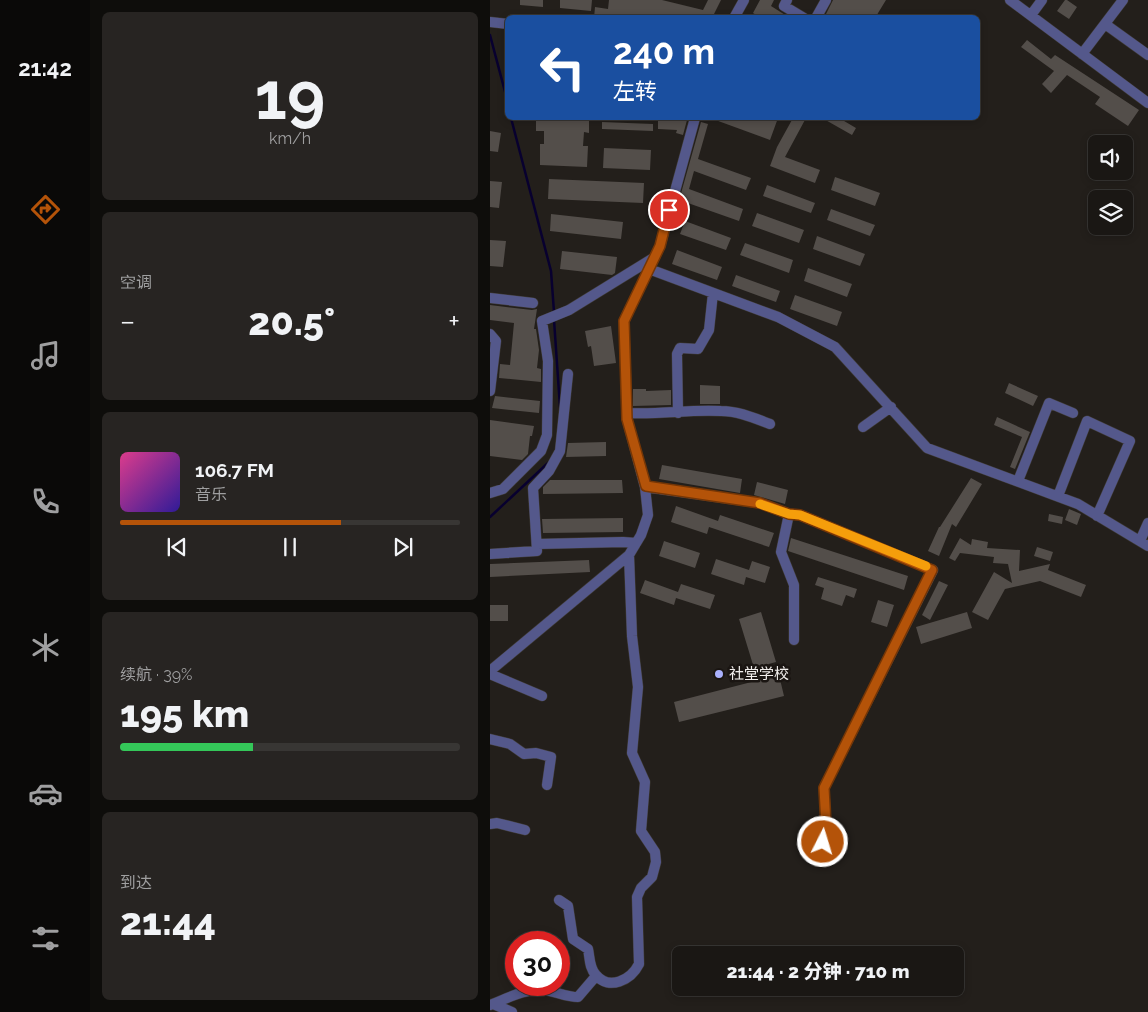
<!DOCTYPE html>
<html lang="zh">
<meta charset="utf-8">
<style>
:root{--surface:#1a1714;--page:#272422;--text:#f1f3f6;--muted:#9f9fa0;--line:#383634;--accent:#b45309}
body{margin:0;font-family:Raleway,"Noto Sans SC",sans-serif;background:var(--page);color:var(--text);height:100vh;display:flex;flex-direction:column;font-size:19px;white-space:nowrap}
*{box-sizing:border-box;margin:0}
p{font-size:16px;color:var(--muted)}
.icon{flex:none;width:28px;height:28px;fill:none;stroke:currentColor;stroke-width:2;stroke-linecap:round;stroke-linejoin:round}
.map{position:relative;flex:1;overflow:hidden}
.panel{display:flex;flex-direction:column;gap:12px;padding:12px;background:#0e0d0b;width:400px}
.panel>*{flex:none}
.guide{position:absolute;left:15px;top:15px;width:475px;height:105px;border-radius:8px;box-shadow:0 2px 8px #0003,0 0 0 1px var(--line);background:#1a4fa0;color:#fff;overflow:hidden}
.controls{position:absolute;left:598px;top:135px;display:grid;gap:10px}
.controls a{display:grid;place-items:center;width:45px;height:45px;border-radius:8px;background:var(--surface);box-shadow:0 2px 8px #0003,0 0 0 1px var(--line);font-size:25px}
.speed{position:absolute;left:15px;top:931px;display:flex;gap:10px;font-size:25px;font-weight:700;text-align:center}
.speed>*{display:grid;place-content:center;width:65px;height:65px;border-radius:50%;background:var(--surface);box-shadow:0 2px 8px #0003,0 0 0 1px var(--line);line-height:1}
.speed .limit{border:8px solid #d22;background:#fff;color:#111}
.pin{position:absolute;display:grid;place-items:center;width:42px;height:42px;color:#fff;margin:-21px;border:2px solid #fff;border-radius:50%;box-shadow:0 1px 5px #0007}
.me{position:absolute;width:55px;margin:-28px;rotate:5deg;stroke-linejoin:round;filter:drop-shadow(0 0 4px #0008)}
.turn{display:flex;align-items:center;gap:18px;height:105px;padding:0 25px;font-size:22px}
.turn .icon{width:65px;height:65px;stroke-width:2.5}
.turn b{display:block;font-size:35px;line-height:42px}
.big{font-size:38px;font-weight:800;line-height:1.1}
.panel .card{flex:1;display:flex;flex-direction:column;justify-content:center;gap:8px;min-width:0;padding:0 18px;border-radius:8px;background:var(--page)}
.panel .dial{align-items:center;gap:0}
.dial b{font-size:65px;line-height:1}
.song{display:flex;align-items:center;gap:15px}
.cover{width:60px;height:60px;border-radius:8px;background:linear-gradient(135deg,hsl(330 70% 55%),hsl(250 70% 35%))}
.played{height:5px;border-radius:2px;background:linear-gradient(90deg,var(--accent) 65%,var(--line) 65%)}
.keys{display:flex;justify-content:space-around;direction:ltr}
.heat{display:flex;justify-content:space-between;align-items:center;font-size:28px;direction:ltr}
.charge{height:8px;border-radius:4px;background:linear-gradient(90deg,#34c759 39%,var(--line) 0)}
.trip{position:absolute;left:182px;top:946px;width:292px;height:50px;border-radius:8px;background:var(--surface);box-shadow:0 2px 8px #0003,0 0 0 1px var(--line);font-weight:800;line-height:50px;text-align:center}
main{display:flex;flex:1;min-height:0}
.tabs{display:flex;flex-direction:column;width:90px;justify-content:space-around;align-items:center;background:#0a0908;color:var(--muted)}
.tabs .icon{width:35px;height:35px}
.tabs .selected{color:var(--accent)}
.tabs b{font-size:22px;color:var(--text)}
.map>svg:first-child{display:block}
</style>
<main>
<nav class="tabs">
<b>21:42</b>
<svg class="icon selected" aria-label="directions" viewBox="0 0 24 24"><path d="M12 3l9 9-9 9-9-9zM9 14v-3h6M13 9l2 2-2 2"/></svg>
<svg class="icon" aria-label="music" viewBox="0 0 24 24"><path d="M9 18V5l10-2v13"/><circle cx="6" cy="18" r="3"/><circle cx="16" cy="16" r="3"/></svg>
<svg class="icon" aria-label="phone" viewBox="0 0 24 24"><path d="M5 4h4l2 5-3 2q2 4 5 5l2-3 5 2v4C11 20 4 13 5 4z"/></svg>
<svg class="icon" aria-label="climate" viewBox="0 0 24 24"><path d="M12 3v18M4 7l16 10M4 17L20 7"/></svg>
<svg class="icon" aria-label="car" viewBox="0 0 24 24"><path d="M5 17H2v-5l4-1 3-4h7l3 4 3 1v5h-3M9 17h6M6 11h13"/><circle cx="7" cy="17" r="2"/><circle cx="17" cy="17" r="2"/></svg>
<svg class="icon" aria-label="filters" viewBox="0 0 24 24"><path d="M4 7h16M4 17h16"/><circle cx="9" cy="7" r="2"/><circle cx="15" cy="17" r="2"/></svg>
</nav>
<section class="panel">
<div class="card dial"><b>19</b><p>km/h</p></div>
<div class="card"><p>空调</p>
<div class="heat"><a>−</a><b class="big">20.5°</b><a>+</a></div>
</div>
<div class="card">
<div class="song"><i class="cover"></i><div><b>106.7 FM</b><p>音乐</p></div></div>
<div class="played"></div>
<div class="keys"><svg class="icon" aria-label="previous" viewBox="0 0 24 24"><path d="M18 5L8 12l10 7zM5 5v14"/></svg><svg class="icon" aria-label="pause" viewBox="0 0 24 24"><path d="M8 5v14M16 5v14"/></svg><svg class="icon" aria-label="next" viewBox="0 0 24 24"><path d="M6 5l10 7-10 7zM19 5v14"/></svg></div>
</div>
<div class="card"><p>续航 · 39%</p><b class="big">195 km</b><div class="charge"></div></div>
<div class="card"><p>到达</p><b class="big">21:44</b></div>
</section>
<div class="map">
<svg width="658" height="1012" viewBox="0 0 658 1012">
<rect width="100%" height="100%" fill="#231f1b"/>
<g fill="none" stroke-linecap="round" stroke-linejoin="round">
<path stroke="#08002f" stroke-width="2.5" d="M0,35l18,68
M21,118l40,153 3,41
M64,320l6,87
M0,517l59,-55"/>
</g>
<path fill="#534e4a" d="M30,0h23v7l-23,-2z
M70,0h32l-1,11 -31,-3z
M119,0h53l41,10 5,-10h13l-8,16 -2,2h-117l1,-11 13,2z
M270,0h14l-3,6 19,12h-29l-8,-5z
M343,0h53l-11,18h-51z
M575,0h2l10,7 -8,12 -12,-8z
M537,40l24,19 4,-4 84,55 -11,16 -33,-22 5,-7 -33,-22 -16,18 -9,-9 12,-13 -33,-24z
M46,118h53v15l-5,-1 -1,14h5l-1,21 -47,-2v-21h4v-13h-8z
M190,118l7,2 -4,15 -7,-2 1,-3 -19,-1v-9l21,1z
M220,118h68l-8,22z
M303,118h13l-21,39 35,13 -5,13 -45,-17 7,-19z
M332,118h17l17,10 -4,7z
M112,122l51,2v7l-51,-2z
M211,122l7,2 -10,35 53,19 -5,12 -52,-19 -5,18 54,20 -4,12 -54,-19 -1,4 -6,-2z
M0,131l11,2 -3,19 -8,-1z
M114,148l47,2 -1,20 -47,-2z
M345,177l45,16 -5,13 -44,-16z
M59,179l95,4 -1,20 -95,-4z
M0,181l12,1 -3,26 -9,-1z
M277,185l48,18 -4,10 -48,-17z
M341,209l44,16 -5,11 -43,-16z
M267,213l47,17 -5,13 -47,-17z
M61,214l72,8 -2,17 -71,-8z
M195,221l46,17 -5,12 -46,-16z
M327,236l48,18 -5,12 -47,-17z
M0,240l16,1 -3,26 -13,-1z
M255,243l48,17 -4,13 -49,-18z
M187,250l45,17 -5,13 -45,-16z
M72,251l55,6 -2,16 -3,2 -52,-6z
M318,268l44,16 -5,13 -43,-16z
M246,275l44,16 -4,11 -44,-16z
M305,295l47,17 -5,14 -47,-17z
M0,305l42,5 5,-1 -3,20h2l3,21 -2,18 4,1v13l-42,-4 1,-14 10,1 4,-42 -24,-3z
M121,326l5,37 -22,3 -3,-20 -3,1 -3,-16z
M519,383l29,13 -5,10 -28,-13z
M210,385l20,1v18h-20z
M143,389h13v2l25,-1v15l-38,1z
M5,396l45,5 -1,12 -47,-5z
M507,417l33,15 -15,37 -5,-2 12,-30 -28,-12z
M0,420l44,6 -2,10h-2l-2,18 -6,6 -32,-4z
M116,442v14l-40,1 2,-14z
M172,465l80,14 -2,14 -81,-14z
M481,478l11,6 -26,43 -4,-3 -13,32 -11,-5 11,-24h1z
M60,480h72l1,13 -80,1v-7z
M267,482l31,8 -3,14 -31,-9z
M186,506l42,15 2,-6 54,18 -5,14 -60,-20 -2,7 -36,-12z
M579,509l12,5 -4,11 -12,-5z
M559,514l14,3 -1,7 -14,-3z
M133,518v14l-80,1 -1,-14z
M301,538l117,38 -4,14 -116,-39z
M470,538l11,7 1,-6 16,3 -1,6 33,2 -1,21 31,-7 -2,6 38,15 -5,12 -41,-16 -35,8 -17,31 -16,-8 22,-40 18,11 -4,-19 -15,-1 1,-6 -34,-4 -5,8 -6,-3z
M174,541l36,12 -5,15 -36,-12z
M547,547l16,5 -3,9 -16,-5z
M226,559l33,11 3,-9 18,6 -5,16 -19,-6 -2,8 -33,-11z
M99,560l1,12 -100,5v-13z
M328,577l39,12 -3,9 -8,-3 -4,11 -21,-7 3,-11 -9,-3z
M155,580l33,12 3,-8 34,11 -5,14 -34,-11 -2,7 -34,-12z
M449,581l9,4 -18,35 -8,-5z
M388,600l16,5 -7,22 -16,-5z
M0,605h18v16h-18z
M271,612l15,50 -22,6 -15,-49z
M477,612l5,16 -51,16 -5,-17z
M289,675l5,21 -105,26 -5,-20z"/>
<g fill="none" stroke-linecap="round" stroke-linejoin="round">
<g stroke="#403c38" stroke-width="11">
<path id="minor" d="M297,0l-3,6 20,12
M520,0l138,103
M541,15l11,-15
M244,18l10,-18
M326,18l10,-18
M0,22l18,2
M615,24l43,31
M592,54l41,-54
M159,269l129,48 57,30 92,101 151,56 70,42
M0,298l43,5
M0,334l6,7 -6,50
M137,413c32,2 63,-4 94,-2 17,0 33,7 49,13
M188,413l-1,-59 3,-6 18,1 11,-19 4,-37
M373,427l28,-20
M528,481l31,-78 24,10
M155,487l115,16 29,11 11,1 133,55 -109,218 2,37 -3,17
M0,493l13,-4 38,-38 6,-16 1,-74 -6,-40 27,-11 86,-53
M568,496l29,-75 43,20 -33,75
M299,514l-8,38 13,33v55
M650,541l8,-18
M47,544l86,-2 13,1
M0,554l47,-3 -4,-63 16,-17 11,-20 8,-77
M0,671l139,-116 12,-20 7,-20 -3,-28 -18,-68 -3,-98 36,-75 35,-128
M0,674l52,22
M0,739l20,5 14,10 12,-1 15,4 -4,28
M0,824l7,-1 28,7
M69,900l9,6 5,33 15,10c2,9 1,19 8,26 13,16 35,5 43,-11l-2,-67 4,-9 11,-11 4,-15 -1,-10 -14,-21 4,-49 -13,-29 6,-66 -6,-51 -3,-81
M3,1004l19,8
M0,1005c16,-6 36,-17 53,-15 12,1 23,7 35,7l18,-21"/>
</g>
<use href="#minor" stroke="#54588b" stroke-width="10"/>
</g>
<g fill="none" stroke-linecap="round" stroke-linejoin="round">
<g stroke="#753606" stroke-width="12">
<path id="route" d="M179,210l-9,36 -36,75 3,98 19,67 114,17 29,11 11,1 132,55 -108,218 2,37 -3,17"/>
</g>
<use href="#route" stroke="#b45309" stroke-width="9"/>
<path stroke="#f59e0b" stroke-width="9" d="M270,504l29,10 11,1 126,51"/>
</g>
<circle fill="#a9b0fc" stroke="#1a1512" stroke-width="2" cx="229" cy="674" r="5"/>
<g text-anchor="middle" dominant-baseline="central" stroke-width="5" stroke-linejoin="round" paint-order="stroke">
<g font-size="15" fill="#f2efed" stroke="#1a1512" text-anchor="start">
<text x="239" y="674">社堂学校</text>
</g>
</g>
</svg>
<div class="controls">
<a><svg class="icon" aria-label="sound" viewBox="0 0 24 24"><path d="M4 9h4l5-4v14l-5-4H4zM17 9q2 3 0 6"/></svg></a>
<a><svg class="icon" aria-label="layers" viewBox="0 0 24 24"><path d="M12 4l9 5-9 5-9-5zM3 14l9 5 9-5"/></svg></a>
</div>
<div class="speed"><div class="limit">30</div></div>
<div class="pin" style="left:179px;top:210px;background:#d93025"><svg class="icon" aria-label="arrive" viewBox="0 0 24 24"><path d="M6 21V4h12l-3 4 3 4H6"/></svg></div>
<svg class="me" style="left:333px;top:842px" viewBox="-20 -20 40 40"><circle r="17" fill="#b45309" stroke="#fff" stroke-width="3"/><path d="M0-11L8 9 0 5-8 9z" fill="#fff"/></svg>
<div class="trip">21:44 · 2 分钟 · 710 m</div>
<div class="guide">
<div class="turn"><svg class="icon" aria-label="left" viewBox="0 0 24 24"><path d="M17 20v-9H6M10 6l-5 5 5 5"/></svg><div><b>240 m</b>左转</div></div>
</div>
</div>
</main>
